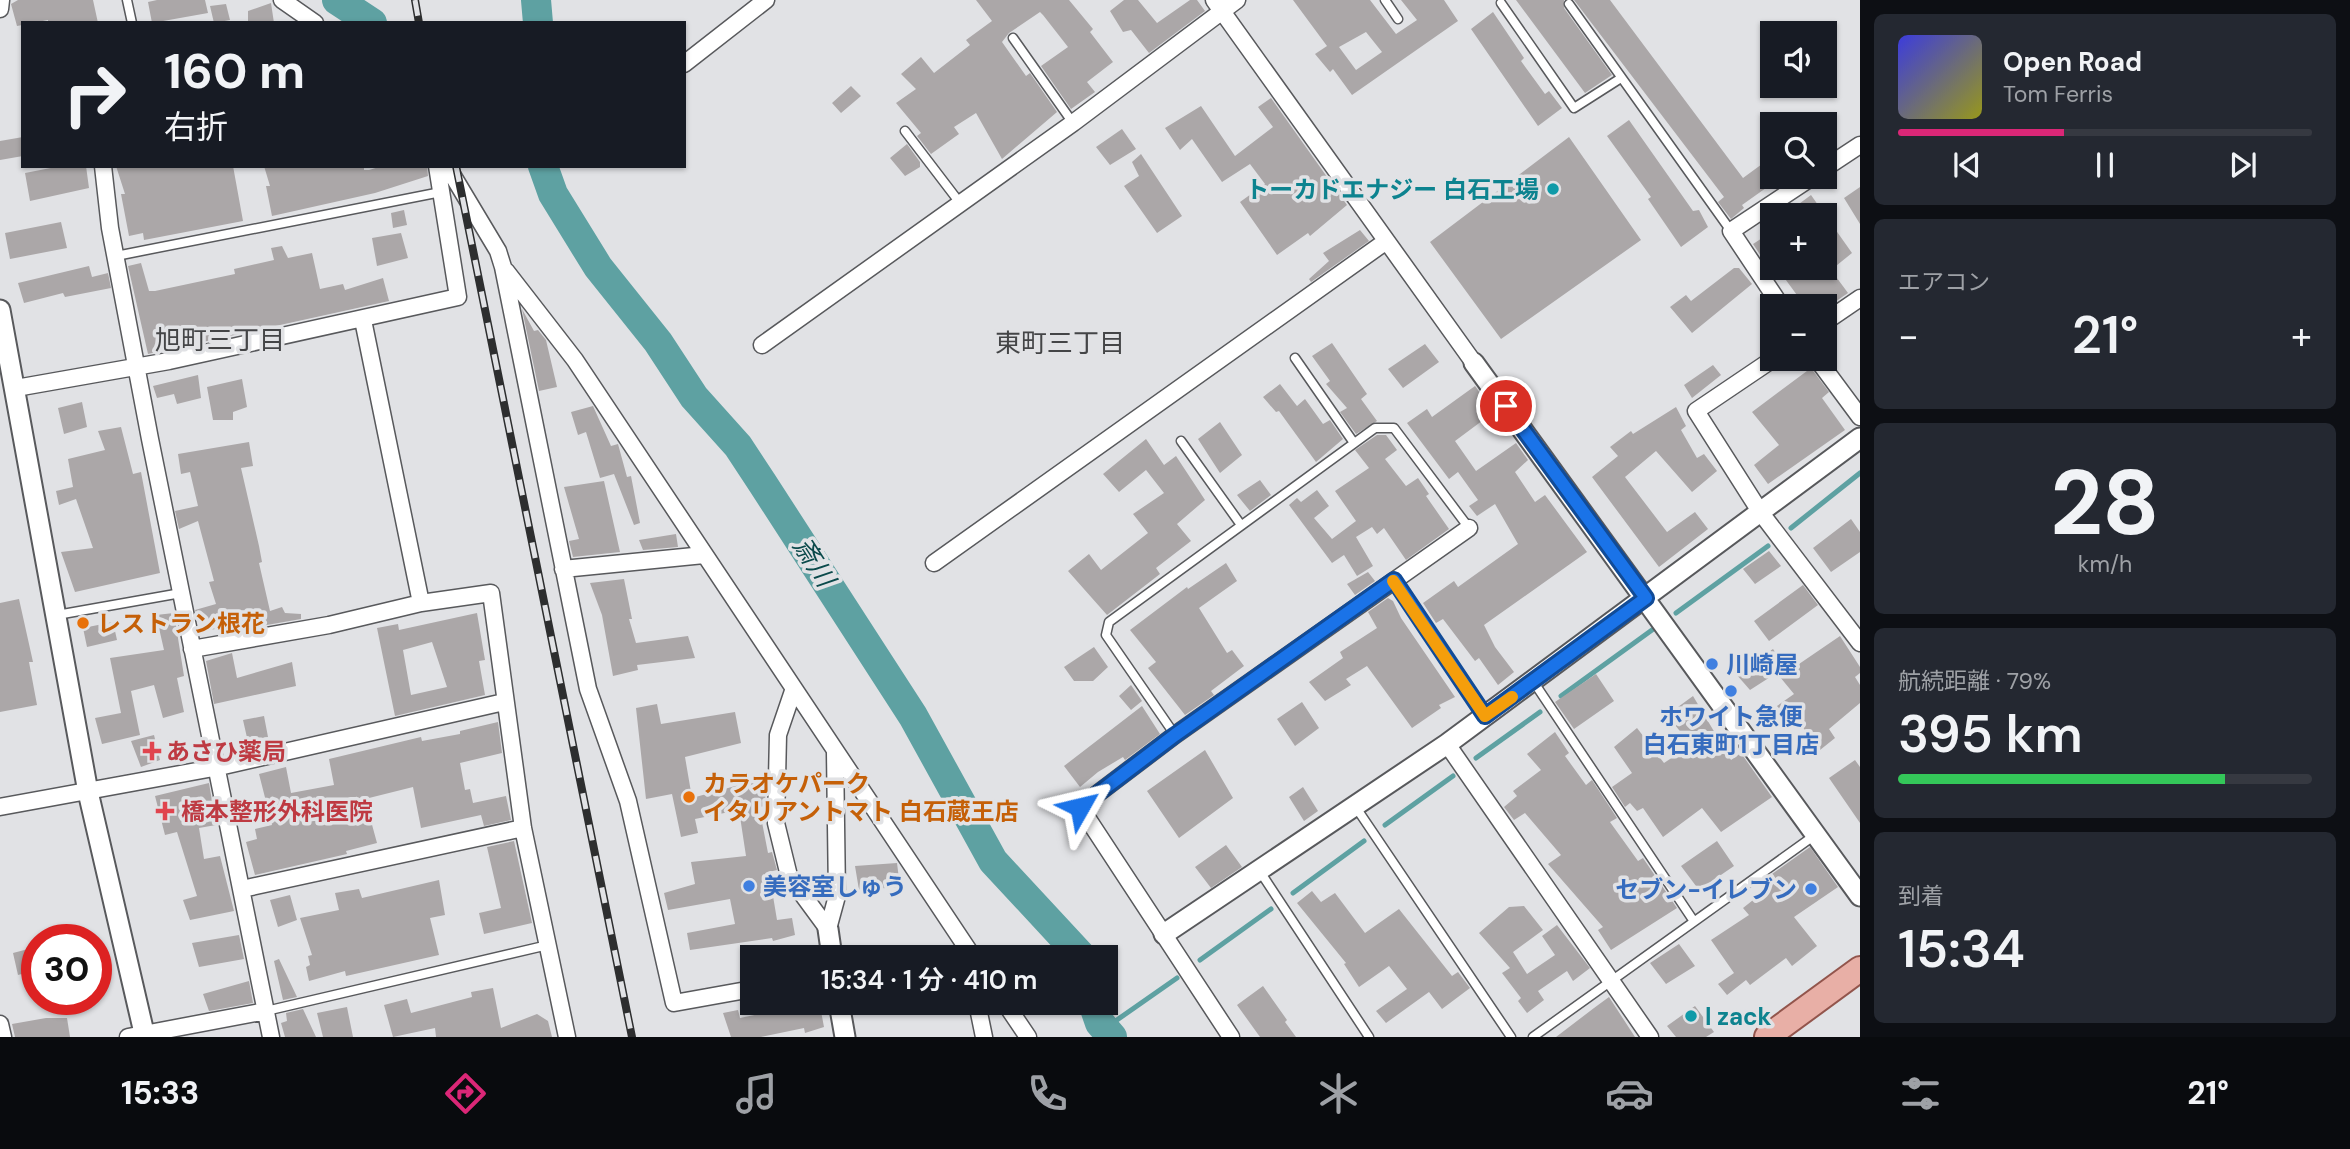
<!DOCTYPE html>
<html lang="ja">
<meta charset="utf-8">
<style>
:root{--surface:#171b24;--page:#242831;--text:#f1f3f6;--muted:#9ea1a6;--line:#363941;--accent:#db2777}
body{margin:0;font-family:"DM Sans","Noto Sans JP",sans-serif;background:var(--page);color:var(--text);height:100vh;display:flex;flex-direction:column;font-size:26px;white-space:nowrap}
*{box-sizing:border-box;margin:0}
p{font-size:23px;color:var(--muted)}
.icon{flex:none;width:38px;height:38px;fill:none;stroke:currentColor;stroke-width:2;stroke-linecap:round;stroke-linejoin:round}
.map{position:relative;flex:1;overflow:hidden}
.side{display:flex;flex-direction:column;gap:14px;padding:14px;background:#0d0f14;width:490px}
.side>*{flex:none}
.guide{position:absolute;left:21px;top:21px;width:665px;height:147px;border-radius:0px;box-shadow:0 2px 5px #0004;background:#171b24;color:var(--text);overflow:hidden}
.fabs{position:absolute;left:1760px;top:21px;display:grid;gap:14px}
.fabs a{display:grid;place-items:center;width:77px;height:77px;border-radius:0px;background:var(--surface);box-shadow:0 2px 5px #0004;font-size:35px}
.speed{position:absolute;left:21px;top:924px;display:flex;gap:14px;font-size:35px;font-weight:700;text-align:center}
.speed>*{display:grid;place-content:center;width:91px;height:91px;border-radius:50%;background:var(--surface);box-shadow:0 2px 5px #0004;line-height:1}
.speed .limit{border:10px solid #d22;background:#fff;color:#111}
.pin{position:absolute;display:grid;place-items:center;width:60px;height:60px;color:#fff;margin:-30px;border:4px solid #fff;border-radius:50%;box-shadow:0 2px 7px #0007}
.me{position:absolute;width:77px;margin:-38px;rotate:53deg;stroke-linejoin:round;filter:drop-shadow(0 0 5px #0008)}
.turn{display:flex;align-items:center;gap:24px;height:147px;padding:0 28px;font-size:32px}
.turn .icon{width:91px;height:91px;stroke-width:2.5}
.turn b{display:block;font-size:49px;line-height:60px}
.big{font-size:52px;font-weight:600;line-height:1.1}
.side .card{flex:1;display:flex;flex-direction:column;justify-content:center;gap:10px;min-width:0;padding:0 24px;border-radius:10px;background:var(--page)}
.side .dial{align-items:center;gap:0}
.dial b{font-size:91px;line-height:1}
.song{display:flex;align-items:center;gap:21px}
.cover{width:84px;height:84px;border-radius:10px;background:linear-gradient(135deg,hsl(240 70% 55%),hsl(60 70% 35%))}
.played{height:7px;border-radius:4px;background:linear-gradient(90deg,var(--accent) 40%,var(--line) 40%)}
.keys{display:flex;justify-content:space-around;direction:ltr}
.heat{display:flex;justify-content:space-between;align-items:center;font-size:38px;direction:ltr}
.charge{height:10px;border-radius:5px;background:linear-gradient(90deg,#34c759 79%,var(--line) 0)}
.trip{position:absolute;left:740px;top:945px;width:378px;height:70px;border-radius:0px;background:var(--surface);box-shadow:0 2px 5px #0004;font-weight:600;line-height:70px;text-align:center}
.tab-bar{display:flex;height:112px;justify-content:space-around;align-items:center;background:#090b0e;color:var(--muted)}
.tab-bar .icon{width:49px;height:49px}
.tab-bar .selected{color:var(--accent)}
.tab-bar b{font-size:32px;color:var(--text)}
main{display:flex;flex:1;min-height:0}
.map>svg:first-child{display:block}
</style>
<main>
<div class="map">
<svg width="1860" height="1037" viewBox="0 0 1860 1037">
<rect width="100%" height="100%" fill="#e1e2e5"/>
<g fill="none" stroke-linecap="round" stroke-linejoin="round">
<path stroke="#5ea1a2" stroke-width="5" d="M1791,528l69,-55
M1676,613l92,-67
M1561,696l91,-66
M1476,758l64,-46
M1385,825l68,-49
M1293,893l71,-52
M1200,960l71,-51
M1104,1029l73,-51"/>
<path stroke="#5ea1a2" stroke-width="30" d="M337,0l35,23
M536,0l2,23
M543,166l10,28 45,73 60,75 36,55 44,49 25,38 150,232 80,145 89,96
M1093,1003l7,20 12,14"/>
</g>
<path fill="#aba7a8" fill-rule="evenodd" d="M18,0h75l5,23h-50v-3l-31,6 -6,-22z
M157,0h48l3,13 -56,10 -4,-21z
M976,0h93l24,29 -3,3 23,30 -26,20 8,10 -24,17 -30,-43 27,-19 -25,-32 -3,-3 -31,21 -7,9 24,34 4,-3 27,39 -55,47 -26,-46 -22,14 5,7 -28,20 -14,-18 4,-3 -25,-30 20,-14 -15,-15 20,-17 13,16 36,-28 -4,-5 26,-19z
M1124,0h14l19,23 33,-23h7l8,11 -56,42 -18,-23 -8,2 -13,-21z
M1293,0h77l26,34 21,-14 -16,-20h43l14,21 -106,74 -19,-26 -3,3 -15,-18 12,-8zM1366,32l16,20 -26,18 -17,-23z
M1516,0h48v8l48,67 -27,18z
M1574,0h36l133,178 30,-22v27l-31,22 2,3 -13,11 -13,-17 6,-5z
M271,3l3,20h-26v-12z
M226,4l4,16 -16,3 -4,-17z
M1493,12l31,46 -3,3 24,33 4,-3 13,17 -24,18 -67,-97z
M851,86l10,10 -20,17 -9,-10z
M1271,98l76,107 -37,31 -2,-3 -31,22 -37,-53 25,-18 -15,-20 -28,18 -30,-43 -12,11 -15,-22 36,-22 34,50 38,-29 -15,-20z
M1629,120l64,91 6,-1 9,17 -27,20 -33,-48 3,-2 -44,-61z
M1122,129l14,20 -26,16 -14,-18z
M23,137v19l-23,4v-19z
M1569,137l72,103 -140,99 -71,-97z
M907,144l13,18v5l-15,9 -15,-18z
M1141,154l41,62 -25,17 -33,-47 15,-10 -7,-14z
M61,166h25l3,22 -59,13 -5,-28z
M116,166h117l10,55 -99,19 -1,-7 -14,3 -8,-42h4z
M264,166h100v4h5l13,-4h45l1,10 -53,17 -103,23 -6,-30h4z
M1860,187v37l-16,-26z
M1811,195l41,58 -21,17 17,23 -19,13h-24l-28,-38h48v-53h-41z
M404,210l3,15 -14,3 -2,-15z
M61,222l6,26 -57,11 -5,-26z
M1360,230l9,11 -58,41 -2,-3 20,-18 -6,-8z
M1773,231v20l-10,8 -10,-15z
M401,233l7,25 -31,8 -5,-28z
M282,246l6,12 24,-5 8,36 23,-5 2,6 38,-12 6,23 -241,53 -20,-88 13,-3 8,28h6l80,-17 -1,-5 40,-9 -3,-12z
M89,266l3,11 16,-4 3,15 -46,9 -2,-4 -39,10 -6,-20z
M1734,268h5l13,16 -60,49 -22,-26 16,-12 5,6z
M522,309l12,22 4,-1 8,10 11,47 -18,4z
M1332,343l35,51 -6,5 16,22 -21,13 -16,-22 7,-4 -21,-24 4,-3 -18,-25z
M1425,344l14,18 -36,26 -15,-19z
M1713,365l8,10 -29,23 -8,-13z
M1811,368l18,24 -7,6 23,32 -77,54 -14,-19 25,-20 -27,-33z
M198,375l3,23 -24,6 -3,-10 -17,4 -4,-12z
M242,379l5,28 -14,5v8h-20l-6,-33z
M1280,384l17,22 8,-7 18,25 7,-4 13,19 -27,23 -37,-51 -3,1 -13,-15z
M1475,386l19,26 -39,29 21,30 40,-28 12,17 -13,12 20,30 10,-7 42,57 -103,73 11,22 19,25 -16,13 -19,-27 -4,3 -32,-42 -7,4 -13,-20 31,-22 4,6 60,-43 -23,-40 -18,12 -8,-10 9,-6 -20,-28 -9,7 -42,-56 20,-14 5,8z
M82,402l5,25 -23,7 -6,-26z
M593,406l18,40 7,-2 9,33 4,-1 9,47 -6,2 -20,-51 -14,4 -14,-46 -8,3 -7,-23z
M1676,407l10,19 -5,4 16,28 7,-4 13,17 -25,21 -36,-41 -31,26 42,55 28,-20 13,17 -49,38 -67,-90 26,-21 -8,-9 21,-16 2,3z
M1220,422l22,33 -22,18 -22,-34z
M121,427l12,47 8,-2 19,101 -85,19 -14,-40 32,-4 -17,-49 -17,6 -3,-14 17,-4 -5,-28 37,-9 -7,-19z
M1377,435h9l11,15 -12,9 21,27 12,-8 11,16 -3,2 23,33 -43,31 -22,-32 -7,6 -5,-7 -16,10 17,29 -16,10 -13,-21 -12,8 -43,-58 8,-7 4,4 16,-12 12,16 -15,12 18,21 24,-18 -21,-30 34,-23 -14,-18z
M1146,439l18,26 12,-9 29,44 -28,24 14,17 -35,27 4,6 -53,41 -39,-44 21,-17 12,16 47,-37 -15,-19 31,-21 -18,-23 -27,22 -16,-18z
M249,442l4,24 -12,2 18,78 3,16 -3,1 11,48 12,-4 3,6 16,1v5l-51,9 -1,-5 -45,8 -9,-21 21,-6 -7,-22 5,-1 -16,-60 -19,8 -4,-18 23,-5 -8,-34 -9,2 -3,-20z
M1260,480l11,15 -21,16 -13,-16z
M604,481l16,71 -47,5 -4,-16 10,-2 -15,-52z
M1851,519l9,13v20l-29,20 -18,-24z
M676,534l2,13 -35,3 -4,-10z
M1769,551l12,15 -26,18 -12,-15z
M1226,563l11,18 -38,27 28,45 5,-3 12,16 -33,25 3,4 -29,20 -37,-47 8,-6 -26,-32 57,-43 1,2z
M1368,572l7,9 -20,14 -8,-11z
M624,579l8,40h-3l7,24 52,-7 7,22 -58,7 1,5 -25,6 -11,-61 -12,-32z
M1803,585l15,20 -49,36 -15,-20z
M1388,598l5,3 8,17 54,79 -16,8 2,3 -29,20 -45,-62 -21,13 5,6 -26,16 -16,-19 34,-24 -3,-6 37,-24 -9,-16z
M19,599l14,63h-4l8,43 -37,7v-109z
M174,613l10,63 -7,2 7,34 -21,6 -9,-33 -23,6 9,44 -38,9 -7,-26 26,-5 -11,-55 54,-8 -8,-35z
M477,613l8,47 -6,1 6,34 -90,21 -18,-88 21,-4 1,6zM432,642l15,45 -36,8 -8,-45z
M113,622l4,18 -30,7 -4,-19z
M1840,636l20,31v6l-5,4 5,8v18l-31,26 6,9 -15,12 -23,-30 -6,5 -14,-19 17,-12 -14,-17z
M1094,647l14,20 -15,14h-19l-10,-14z
M1773,649l13,18 -36,23 -14,-16z
M232,653l5,25 55,-16 4,24 -82,18 -8,-43z
M1596,674l18,27 -40,28 -19,-27z
M1131,685l11,16 -11,9 -12,-14z
M1693,696l38,64 10,-7 31,44 -51,35 -19,-24 -39,29 -20,-29 -6,3 -7,-8 -5,4 -13,-20 20,-14 -18,-26 23,-19 27,35 27,-18 -24,-30z
M1302,702l17,26 -24,18 -18,-27z
M657,704l4,20 74,-12 6,31 -56,14 7,41 72,-20 2,28 -7,1 9,46 4,-1 5,18 -8,2 8,48 15,-2 3,17 -22,6 -1,-3 -82,12 -3,-17 48,-9 -5,-25 -62,11 -4,-17 31,-9 -4,-22 55,-6 -7,-46 -44,9 3,14 -17,4 -9,-43 -26,5 -10,-91z
M1142,706l18,28 -35,26 -2,-3 -25,15 -18,15 -16,-21z
M264,716l4,21 -20,5 -5,-22z
M498,722l4,31 -42,10 5,27 5,-1 3,14 33,-7 5,24 -27,6 -3,-11 -60,13 -8,-41 -48,12 12,44 -31,8 1,3 -92,21 -9,-33 11,-3 -2,-10 17,-4 -13,-51 27,-7 5,26 43,-8 -5,-26 92,-22 1,4 38,-7v-3z
M1555,732l14,21 -4,3 21,29 6,-5 25,38 -7,4 28,39 5,-3 34,50 -66,42 -13,-20 5,-3 -55,-63 13,-9 -36,-42 -11,7 -10,-13 13,-11 -4,-5 28,-21 -14,-16z
M154,735l6,25 -19,7 -10,-26z
M1205,750l28,48 -54,40 -32,-47z
M1855,760l5,7v56l-31,-45z
M209,783l7,42 -17,3 5,31 16,-3 14,55 -44,9 -7,-20 14,-4 -20,-64 -12,3 -10,-39z
M1303,787l15,24 -14,10 -15,-24z
M514,841l18,82 -48,11 -5,-21 22,-5 -14,-61z
M1717,841l17,25 -35,24 -18,-24z
M1226,845l16,22 -31,21 -16,-21z
M1810,847l28,40 -44,30 23,29 -25,20 -6,-8 -36,27 -4,-5 -19,15 -9,-11 16,-11 -23,-33 38,-25 -6,-7 34,-27 -5,-7z
M897,863l3,24 -41,3 -4,-24z
M439,880l6,35 -15,3 9,37 -93,21 -1,-5 -36,10 -3,-14 4,-2 -2,-9 4,-1 -12,-37 39,-8 -4,-17 24,-4 3,9z
M1312,891l9,11 14,-9 30,40 34,-24 53,67 6,-4 12,16 -28,21 -13,-17 -43,31 -10,-12 31,-22 -18,-23 -30,21 -15,-23 2,-1 -49,-60z
M290,895l7,25 -19,7 -8,-27z
M1524,906l19,24 -30,22 14,22 28,-19 -13,-19 15,-11 33,43 -17,13 -6,-10 -29,20 6,9 -17,13 -9,-12 3,-3 -19,-25 8,-5 -31,-35 30,-26z
M239,935l5,24 -45,8 -7,-24z
M1679,944l16,22 -29,18 -16,-21z
M32,948l5,22 -19,5 -5,-22z
M279,959l18,38 -14,3 -9,-39z
M249,981l4,22 -44,8 -6,-17z
M1263,986l24,34 -2,2 11,15h-36l-23,-32z
M493,988l8,40 36,-14 11,7 4,16h-116l-1,-9 -42,9 -9,-32 23,-6 4,14 61,-16 -1,-5z
M1609,997l26,40h-79l38,-29z
M820,1006l4,21 -19,6 -1,-5 -43,9h-30l-8,-24 15,-3 2,8 52,-11 2,6z
M1695,1006l19,26 -8,5h-30l-9,-11z
M347,1007l6,30h-30l-6,-24z
M303,1009l13,28h-31l-4,-14 6,-2 -1,-8z
M46,1018h21l3,19h-55l-3,-13z"/>
<g fill="none" stroke-linecap="round" stroke-linejoin="round">
<g stroke="#58595c" stroke-width="11">
<path id="service" d="M127,0l5,23
M1385,0l13,19
M1501,3l73,105 47,-30
M1569,4l162,227
M1013,38l60,85
M905,131l55,72
M116,256l325,-64
M1295,358l59,85
M1181,441l60,84
M1394,580l90,135
M57,615l124,-22
M1533,681l160,239
M1175,735l-69,-100 3,-13 266,-194h19l75,100
M1355,806l156,231
M1259,870l110,167
M266,1011l282,-66
M1533,1037l282,-202"/>
</g>
<g stroke="#58595c" stroke-width="19">
<path id="minor" d="M282,0l33,23
M1214,0l260,363
M0,9l1,-9
M684,64l82,-64
M103,166l7,62 40,211 121,598
M447,166l51,85 5,16 85,422 40,112 46,202 78,-14
M1825,168l35,-23
M506,271l69,89 398,597
M1781,306l-50,-75 81,-54
M363,320l58,283
M1825,322l35,-24
M762,345l311,-222 164,-123
M1773,359l-77,52 65,102 99,130
M1817,359l43,58
M16,388l153,-27 289,-64 -21,-131
M934,563l451,-321
M563,569l141,-14
M192,649l137,-24 92,-22 70,-10 32,235 44,209
M793,691l-15,44 -2,88 13,53 39,53
M1447,744l203,293
M0,807l219,-40 285,-65
M242,889l281,-61
M828,929l9,-33 -2,-144
M977,1003l7,34
M1005,1003l23,34
M0,1024l3,13
M128,1037l138,-26
M1231,1037l-151,-230 95,-72 294,-207"/>
</g>
<g stroke="#58595c" stroke-width="23">
<path id="tertiary" d="M0,310l88,482 57,245
M1474,363l386,533
M828,929l4,28
M1164,934l283,-190 413,-306
M839,1003l6,34"/>
</g>
<g stroke="#92554c" stroke-width="28">
<path id="primary" d="M1767,1037l93,-68"/>
</g>
<use href="#service" stroke="#fff" stroke-width="8"/>
<use href="#minor" stroke="#fff" stroke-width="16"/>
<use href="#tertiary" stroke="#fff" stroke-width="19"/>
<use href="#primary" stroke="#e8afa6" stroke-width="24"/>
<g stroke="#2d2e2f" stroke-width="8">
<path id="rail" d="M415,0l4,23
M456,166l176,871"/>
</g>
<use href="#rail" stroke="#e1e2e5" stroke-width="5" stroke-dasharray="16" stroke-linecap="butt"/>
</g>
<g fill="none" stroke-linecap="round" stroke-linejoin="round">
<g stroke="#114b97" stroke-width="18">
<path id="route" d="M1080,807l95,-72 219,-155 91,136 161,-118 -140,-192"/>
</g>
<use href="#route" stroke="#1a73e8" stroke-width="12"/>
<path stroke="#f59e0b" stroke-width="12" d="M1393,581l92,135 27,-19"/>
</g>
<g fill="#0f9aa8" stroke="#e1e2e5" stroke-width="2.5">
<circle cx="1553" cy="189" r="7"/>
<circle cx="1691" cy="1016" r="7"/>
</g>
<g fill="#e8710a" stroke="#e1e2e5" stroke-width="2.5">
<circle cx="83" cy="623" r="7"/>
<circle cx="689" cy="797" r="7"/>
</g>
<g fill="#3f7fe0" stroke="#e1e2e5" stroke-width="2.5">
<circle cx="1712" cy="664" r="7"/>
<circle cx="1731" cy="691" r="7"/>
<circle cx="749" cy="886" r="7"/>
<circle cx="1811" cy="889" r="7"/>
</g>
<g fill="#e0444e" stroke="#e1e2e5" stroke-width="2.5">
<path d="M148.5 740.5h7v7h7v7h-7v7h-7v-7h-7v-7h7z"/>
<path d="M161.5 800.5h7v7h7v7h-7v7h-7v-7h-7v-7h7z"/>
</g>
<g text-anchor="middle" dominant-baseline="central" stroke-width="7" stroke-linejoin="round" paint-order="stroke">
<g font-size="24" font-weight="bold" fill="#0d838f" stroke="#e1e2e5" text-anchor="end">
<text x="1539" y="189">トーカドエナジー 白石工場</text>
<text x="1705" y="1016" text-anchor="start">I zack</text>
</g>
<g font-size="24" font-weight="bold" fill="#c56008" stroke="#e1e2e5" text-anchor="start">
<text x="97" y="623">レストラン根花</text>
<text x="703" y="783">カラオケパーク<tspan x="703" dy="28">イタリアントマト 白石蔵王店</tspan></text>
</g>
<g font-size="24" font-weight="bold" fill="#366cbe" stroke="#e1e2e5" text-anchor="start">
<text x="1726" y="664">川崎屋</text>
<text x="1731" y="716" text-anchor="middle">ホワイト急便<tspan x="1731" dy="28">白石東町1丁目店</tspan></text>
<text x="763" y="886">美容室しゅう</text>
<text x="1797" y="889" text-anchor="end">セブン-イレブン</text>
</g>
<g font-size="24" font-weight="bold" fill="#be3a42" stroke="#e1e2e5" text-anchor="start">
<text x="166" y="751">あさひ薬局</text>
<text x="181" y="811">橋本整形外科医院</text>
</g>
<g font-size="26" fill="#444547" stroke="#e1e2e5">
<text x="220" y="340">旭町三丁目</text>
<text x="1060" y="343">東町三丁目</text>
</g>
<g font-size="26" font-style="italic" fill="#0b4a4b" stroke="#e1e2e5">
<text transform="translate(814 562) rotate(57)">斎川</text>
</g>
</g>
</svg>
<div class="fabs">
<a><svg class="icon" aria-label="sound" viewBox="0 0 24 24"><path d="M4 9h4l5-4v14l-5-4H4zM17 9q2 3 0 6"/></svg></a>
<a><svg class="icon" aria-label="search" viewBox="0 0 24 24"><circle cx="10" cy="10" r="6"/><path d="M15 15l6 6"/></svg></a>
<a>+</a>
<a>−</a>
</div>
<div class="speed"><div class="limit">30</div></div>
<div class="pin" style="left:1506px;top:406px;background:#d93025"><svg class="icon" aria-label="arrive" viewBox="0 0 24 24"><path d="M6 21V4h12l-3 4 3 4H6"/></svg></div>
<svg class="me" style="left:1080px;top:807px" viewBox="-20 -20 40 40"><path d="M0-17L14 15 0 8-14 15z" fill="#1a73e8" stroke="#fff" stroke-width="4"/></svg>
<div class="trip">15:34 · 1 分 · 410 m</div>
<div class="guide">
<div class="turn"><svg class="icon" aria-label="right" viewBox="0 0 24 24"><path d="M7 20v-9h11M14 6l5 5-5 5"/></svg><div><b>160 m</b>右折</div></div>
</div>
</div>
<section class="side">
<div class="card">
<div class="song"><i class="cover"></i><div><b>Open Road</b><p>Tom Ferris</p></div></div>
<div class="played"></div>
<div class="keys"><svg class="icon" aria-label="previous" viewBox="0 0 24 24"><path d="M18 5L8 12l10 7zM5 5v14"/></svg><svg class="icon" aria-label="pause" viewBox="0 0 24 24"><path d="M8 5v14M16 5v14"/></svg><svg class="icon" aria-label="next" viewBox="0 0 24 24"><path d="M6 5l10 7-10 7zM19 5v14"/></svg></div>
</div>
<div class="card"><p>エアコン</p>
<div class="heat"><a>−</a><b class="big">21°</b><a>+</a></div>
</div>
<div class="card dial"><b>28</b><p>km/h</p></div>
<div class="card"><p>航続距離 · 79%</p><b class="big">395 km</b><div class="charge"></div></div>
<div class="card"><p>到着</p><b class="big">15:34</b></div>
</section>
</main>
<nav class="tab-bar">
<b>15:33</b>
<svg class="icon selected" aria-label="directions" viewBox="0 0 24 24"><path d="M12 3l9 9-9 9-9-9zM9 14v-3h6M13 9l2 2-2 2"/></svg>
<svg class="icon" aria-label="music" viewBox="0 0 24 24"><path d="M9 18V5l10-2v13"/><circle cx="6" cy="18" r="3"/><circle cx="16" cy="16" r="3"/></svg>
<svg class="icon" aria-label="phone" viewBox="0 0 24 24"><path d="M5 4h4l2 5-3 2q2 4 5 5l2-3 5 2v4C11 20 4 13 5 4z"/></svg>
<svg class="icon" aria-label="climate" viewBox="0 0 24 24"><path d="M12 3v18M4 7l16 10M4 17L20 7"/></svg>
<svg class="icon" aria-label="car" viewBox="0 0 24 24"><path d="M5 17H2v-5l4-1 3-4h7l3 4 3 1v5h-3M9 17h6M6 11h13"/><circle cx="7" cy="17" r="2"/><circle cx="17" cy="17" r="2"/></svg>
<svg class="icon" aria-label="filters" viewBox="0 0 24 24"><path d="M4 7h16M4 17h16"/><circle cx="9" cy="7" r="2"/><circle cx="15" cy="17" r="2"/></svg>
<b>21°</b>
</nav>
